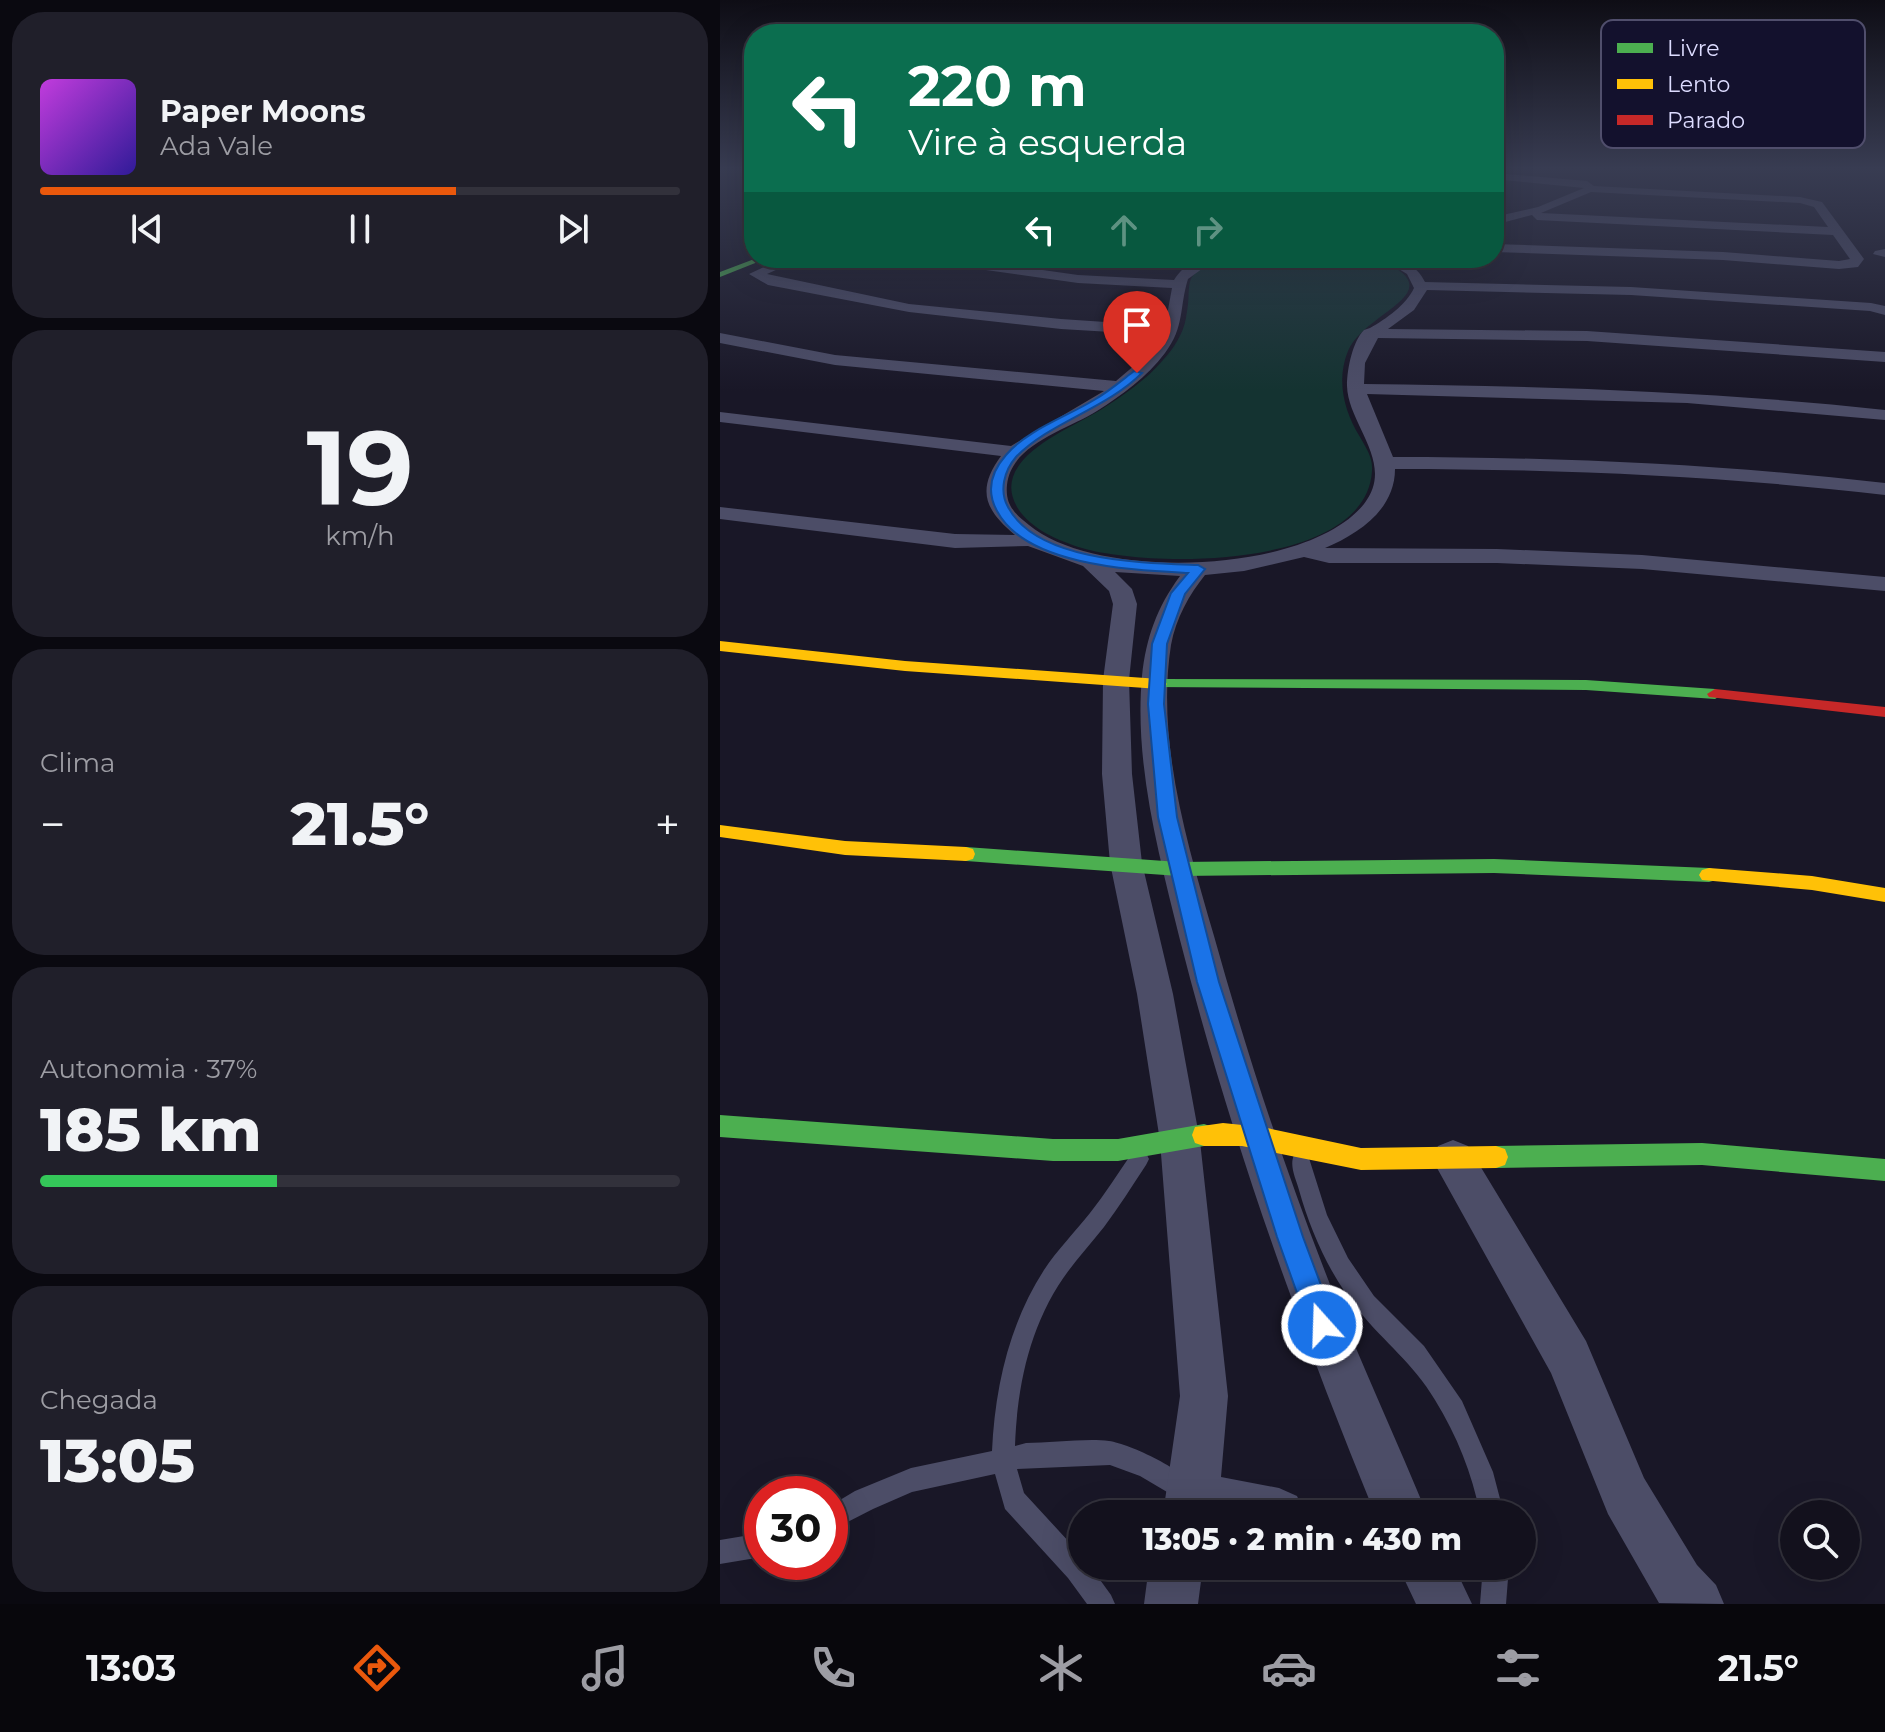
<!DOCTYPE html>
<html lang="pt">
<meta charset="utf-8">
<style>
:root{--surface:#13111d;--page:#201f2a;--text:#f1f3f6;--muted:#9d9da4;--line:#32313b;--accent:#ea580c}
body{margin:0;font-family:Montserrat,sans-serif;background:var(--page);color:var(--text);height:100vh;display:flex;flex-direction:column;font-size:30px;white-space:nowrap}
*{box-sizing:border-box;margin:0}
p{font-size:26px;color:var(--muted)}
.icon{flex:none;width:44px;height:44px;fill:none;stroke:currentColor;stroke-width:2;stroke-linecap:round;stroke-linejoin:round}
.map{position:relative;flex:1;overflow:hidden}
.drawer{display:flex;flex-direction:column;gap:12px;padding:12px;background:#0a0910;width:720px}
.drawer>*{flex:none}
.hud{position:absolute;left:24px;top:24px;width:760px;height:244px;border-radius:32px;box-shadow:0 8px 32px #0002,0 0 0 2px var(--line);background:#0b6e4f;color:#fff;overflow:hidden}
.tools{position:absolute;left:1060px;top:1500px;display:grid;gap:16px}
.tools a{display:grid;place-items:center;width:80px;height:80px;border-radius:50%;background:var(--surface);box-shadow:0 8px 32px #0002,0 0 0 2px var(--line);font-size:40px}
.speed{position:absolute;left:24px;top:1476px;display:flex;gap:16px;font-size:40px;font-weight:700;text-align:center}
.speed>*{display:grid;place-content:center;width:104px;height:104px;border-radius:50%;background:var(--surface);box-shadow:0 8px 32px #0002,0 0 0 2px var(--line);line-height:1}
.speed .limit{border:12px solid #d22;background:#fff;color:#111}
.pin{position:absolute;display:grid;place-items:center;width:68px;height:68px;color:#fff;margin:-82px -34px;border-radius:50% 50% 50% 0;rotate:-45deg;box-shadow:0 0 8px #0007}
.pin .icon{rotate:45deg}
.me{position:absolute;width:88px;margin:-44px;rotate:340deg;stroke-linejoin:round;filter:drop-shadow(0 0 6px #0008)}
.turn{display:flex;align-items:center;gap:28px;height:168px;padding:0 32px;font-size:36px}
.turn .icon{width:104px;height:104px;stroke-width:2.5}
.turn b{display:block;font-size:56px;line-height:68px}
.lanes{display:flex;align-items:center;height:76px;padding:0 32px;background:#0003;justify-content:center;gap:40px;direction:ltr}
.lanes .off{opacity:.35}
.big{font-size:60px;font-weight:800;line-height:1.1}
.drawer .card{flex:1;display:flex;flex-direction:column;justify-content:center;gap:12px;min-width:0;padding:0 28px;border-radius:32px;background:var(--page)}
.drawer .dial{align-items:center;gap:0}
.dial b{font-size:104px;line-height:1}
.song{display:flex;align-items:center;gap:24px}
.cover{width:96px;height:96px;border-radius:12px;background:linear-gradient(135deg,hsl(290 70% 55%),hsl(250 70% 35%))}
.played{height:8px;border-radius:4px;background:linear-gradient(90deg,var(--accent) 65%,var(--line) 65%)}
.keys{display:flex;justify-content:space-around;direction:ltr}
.heat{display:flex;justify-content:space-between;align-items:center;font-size:44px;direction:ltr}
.charge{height:12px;border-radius:6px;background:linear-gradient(90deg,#34c759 37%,var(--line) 0)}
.trip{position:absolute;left:348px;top:1500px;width:468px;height:80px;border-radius:40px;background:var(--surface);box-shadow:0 8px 32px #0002,0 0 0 2px var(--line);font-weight:800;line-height:80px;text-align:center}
.tab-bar{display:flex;height:128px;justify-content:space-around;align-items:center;background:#08070c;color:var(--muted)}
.tab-bar .icon{width:56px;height:56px}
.tab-bar .active{color:var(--accent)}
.tab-bar b{font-size:36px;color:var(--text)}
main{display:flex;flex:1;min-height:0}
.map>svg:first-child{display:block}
</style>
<main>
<section class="drawer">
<div class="card">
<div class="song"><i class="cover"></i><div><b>Paper Moons</b><p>Ada Vale</p></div></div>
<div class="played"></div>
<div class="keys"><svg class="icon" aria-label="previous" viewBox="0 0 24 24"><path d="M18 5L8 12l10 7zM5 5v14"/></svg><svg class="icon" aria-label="pause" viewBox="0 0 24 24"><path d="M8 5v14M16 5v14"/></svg><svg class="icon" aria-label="next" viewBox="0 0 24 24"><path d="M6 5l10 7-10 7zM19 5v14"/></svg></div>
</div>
<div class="card dial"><b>19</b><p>km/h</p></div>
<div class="card"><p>Clima</p>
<div class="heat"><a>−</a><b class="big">21.5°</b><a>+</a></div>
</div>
<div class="card"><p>Autonomia · 37%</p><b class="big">185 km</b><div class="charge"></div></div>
<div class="card"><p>Chegada</p><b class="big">13:05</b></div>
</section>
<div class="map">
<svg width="1165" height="1604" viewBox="0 0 1165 1604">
<rect width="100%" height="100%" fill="#191727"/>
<path fill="#143331" d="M503,258h152c84,34 -10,52 -27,93 -12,29 -4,60 12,86 6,11 13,20 12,34 -6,99 -223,97 -290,77 -23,-7 -52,-19 -65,-41 -28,-49 54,-78 85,-98 22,-14 44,-29 61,-49 11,-12 20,-26 23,-42 8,-36 -9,-42 37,-60z"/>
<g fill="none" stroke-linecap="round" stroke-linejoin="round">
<path fill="#4c4d67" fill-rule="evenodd" d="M419,1150l7,3 3,6 -3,6c-14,21 -27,42 -42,62 -15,19 -33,38 -46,59 -30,48 -41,104 -43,160l11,-3c24,0 61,-5 83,-2 21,3 79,30 87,49l-4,8 -8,4 -44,-26 -30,-11 -93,4 7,24 58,63v10h8l21,29 4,9h-28l-19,-26 -63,-69 -10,-35 -83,18 -39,17 -43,22v-25l25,-15 56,-23 81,-17c3,-63 17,-127 52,-181 13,-20 31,-38 46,-57 15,-19 28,-40 42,-60z
M581,1152l7,3 19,60 21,43 26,38 50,50 38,55 31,71 11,42h-24c-8,-41 -23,-78 -45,-114 -22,-37 -50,-57 -76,-89 -28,-34 -48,-78 -60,-121 -3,-11 -10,-24 -5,-35z
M42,1533v24l-42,7v-24z
M763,1566h26l-3,38h-26z"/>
<path fill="#4c4d67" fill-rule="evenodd" d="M774,173l93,8 7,5 206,11 22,5 42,57 -6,8 -19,2 -116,-9 -229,-8v-8l229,8 116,9 11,-2 -17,-24 -296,-15 -5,-5 -38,10v-8l44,-10 46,-19 -90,-9zM871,192l209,11 14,4 14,20 -287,-14z
M1165,249v8l-12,-3 2,-3z
M63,258h19l-35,16 142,30 152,15 104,7 7,-38 -94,-5 -149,-21 -7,-4h35l121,17 96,5c11,-17 23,-22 43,-22l-29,21c-9,29 -3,47 -23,74 -18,24 -43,42 -68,58 -30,19 -86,33 -90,74 -2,20 8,29 22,40 67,56 278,50 335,-21 32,-41 -16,-79 -17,-118 0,-18 6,-45 17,-56 2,-1 4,-1 6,-2 16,-9 36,-23 44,-40l-7,-14 -26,-16c20,0 35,6 44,24l206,5 240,16 14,3v9l-15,-4 -239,-16 -204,-5 -13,20 -26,19 199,2 298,21v10l-298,-21 -209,-3 -13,25 -1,21c174,2 348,7 521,26v10l-198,-17 -320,-9 26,63c164,0 328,7 492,26v12c-163,-19 -326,-26 -490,-26 0,41 -37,65 -70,79l172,1 145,6 243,22v14l-243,-22 -145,-6h-168l-25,-6 -60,14 -39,4c-16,20 -29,43 -34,70 -15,96 16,198 43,291 34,122 74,243 121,361 29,73 62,144 92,217h-52c-77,-188 -145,-378 -195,-574 -21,-85 -46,-176 -38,-264 4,-38 15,-69 38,-100l-65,-4 17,17 5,15 -8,76 3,94 10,89 31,131 27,147 28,255 -7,81 58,11 18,8 8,18h-142l17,-118 -20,-255 -23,-147 -27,-131 -8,-89 1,-94 10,-76 -4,-13 -26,-25 -55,-20 -73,2 -235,-29v-12l235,27 60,1c-30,-25 -39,-45 -14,-79l-281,-34v-10l291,34 93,-55 -269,-26 -115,-22v-10l115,22 281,26 26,-22 19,-24 -100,-6 -152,-17 -141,-27 -19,-11z
M733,1140l15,6 118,195 58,137 53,87 19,20 8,19 -65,-1 -51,-89 -57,-141 -119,-214 6,-13z
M429,1566h54l-5,38h-54z
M678,1566h56l18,38h-56z"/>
<path fill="#4caf50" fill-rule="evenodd" d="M37,258h11l-48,19v-5z
M439,679l427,1 129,9 8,5 -8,5 -129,-9 -433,-3 -2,-3 2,-3z
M246,847l213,15 315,-3 215,9 7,2 3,5 -3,5 -7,2 -215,-9 -315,3 -213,-15 -7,-2 -2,-5 2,-5z
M0,1115l333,24h65l86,-15 9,3 3,8 -3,8 -9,3 -86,15h-65l-333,-24z
M982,1143l183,16v22l-183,-16 -206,3 -9,-3 -3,-8 3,-8 9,-3z"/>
<path fill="#ffc107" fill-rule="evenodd" d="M0,641l185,20 254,18 8,5 -8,5 -254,-18 -185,-20z
M0,825l125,16 121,6 7,2 2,5 -2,5 -7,2 -121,-6 -125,-18z
M989,868l103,8 73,12v14l-73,-12 -110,-10 -3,-5 3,-5z
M503,1123l39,4 99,21 135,-2 9,3 3,8 -3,8 -9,3 -135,2 -119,-24h-38l-9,-3 -3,-8 3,-8z"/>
<path fill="#c62828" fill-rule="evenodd" d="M995,689l170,18v10l-176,-20 -2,-3z"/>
</g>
<linearGradient id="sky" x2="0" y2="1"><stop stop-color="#0e0d15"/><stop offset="0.43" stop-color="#383c52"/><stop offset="1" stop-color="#383c52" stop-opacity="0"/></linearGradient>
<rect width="1165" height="391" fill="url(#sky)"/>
<path fill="#1a73e8" stroke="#114b97" stroke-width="2" d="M414,371l8,2c-36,36 -92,49 -126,84 -12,14 -17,34 -8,50 29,55 136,56 190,58l7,4 -20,25 -18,50 -3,60 13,113 42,165 84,255 33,88 -4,10 -10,4 -10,-4 -35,-98 -80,-255 -39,-165 -10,-113 4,-60 19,-51 17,-20c-55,-3 -162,-7 -191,-62 -11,-20 -6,-39 9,-56 21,-25 60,-38 88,-55 14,-8 27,-19 40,-29z"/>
<rect x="881" y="20" width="264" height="128" rx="12" fill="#13112d" stroke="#504e6c" stroke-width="2"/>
<rect x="897" y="43" width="36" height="10" fill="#4caf50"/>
<rect x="897" y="79" width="36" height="10" fill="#ffc107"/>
<rect x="897" y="115" width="36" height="10" fill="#c62828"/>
<g font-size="22" fill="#dddcff">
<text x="947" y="56">Livre</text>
<text x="947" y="92">Lento</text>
<text x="947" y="128">Parado</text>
</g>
</svg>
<div class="tools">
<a><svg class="icon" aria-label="search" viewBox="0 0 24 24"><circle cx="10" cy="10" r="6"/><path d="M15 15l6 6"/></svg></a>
</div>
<div class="speed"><div class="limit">30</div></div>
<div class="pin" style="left:417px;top:373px;background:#d93025"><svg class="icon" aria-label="arrive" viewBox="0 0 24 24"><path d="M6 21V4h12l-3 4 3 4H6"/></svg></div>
<svg class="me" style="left:602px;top:1325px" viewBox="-20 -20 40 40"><circle r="17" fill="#1a73e8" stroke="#fff" stroke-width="3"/><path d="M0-11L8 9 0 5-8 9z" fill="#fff"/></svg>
<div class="trip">13:05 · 2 min · 430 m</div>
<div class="hud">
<div class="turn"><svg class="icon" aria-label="left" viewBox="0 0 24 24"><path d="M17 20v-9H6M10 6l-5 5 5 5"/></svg><div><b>220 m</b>Vire à esquerda</div></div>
<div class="lanes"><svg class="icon" aria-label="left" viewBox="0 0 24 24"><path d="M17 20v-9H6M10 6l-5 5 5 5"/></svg><svg class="icon off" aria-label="ahead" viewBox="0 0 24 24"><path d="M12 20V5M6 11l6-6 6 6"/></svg><svg class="icon off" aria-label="right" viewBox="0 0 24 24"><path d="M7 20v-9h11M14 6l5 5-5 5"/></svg></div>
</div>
</div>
</main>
<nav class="tab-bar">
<b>13:03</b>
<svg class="icon active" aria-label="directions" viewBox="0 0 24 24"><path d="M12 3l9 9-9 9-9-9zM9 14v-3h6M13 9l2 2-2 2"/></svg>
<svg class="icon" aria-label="music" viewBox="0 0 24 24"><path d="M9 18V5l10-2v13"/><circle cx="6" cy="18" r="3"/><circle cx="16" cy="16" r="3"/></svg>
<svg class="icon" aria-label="phone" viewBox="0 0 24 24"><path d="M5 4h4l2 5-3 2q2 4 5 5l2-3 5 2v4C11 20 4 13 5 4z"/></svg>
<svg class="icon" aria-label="climate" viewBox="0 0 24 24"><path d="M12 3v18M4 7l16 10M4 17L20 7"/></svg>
<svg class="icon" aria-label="car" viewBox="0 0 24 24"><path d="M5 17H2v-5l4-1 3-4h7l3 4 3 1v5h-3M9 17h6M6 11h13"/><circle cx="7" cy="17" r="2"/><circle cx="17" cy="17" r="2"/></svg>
<svg class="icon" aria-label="filters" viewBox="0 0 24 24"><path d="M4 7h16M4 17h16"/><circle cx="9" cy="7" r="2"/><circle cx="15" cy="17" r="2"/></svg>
<b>21.5°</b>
</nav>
